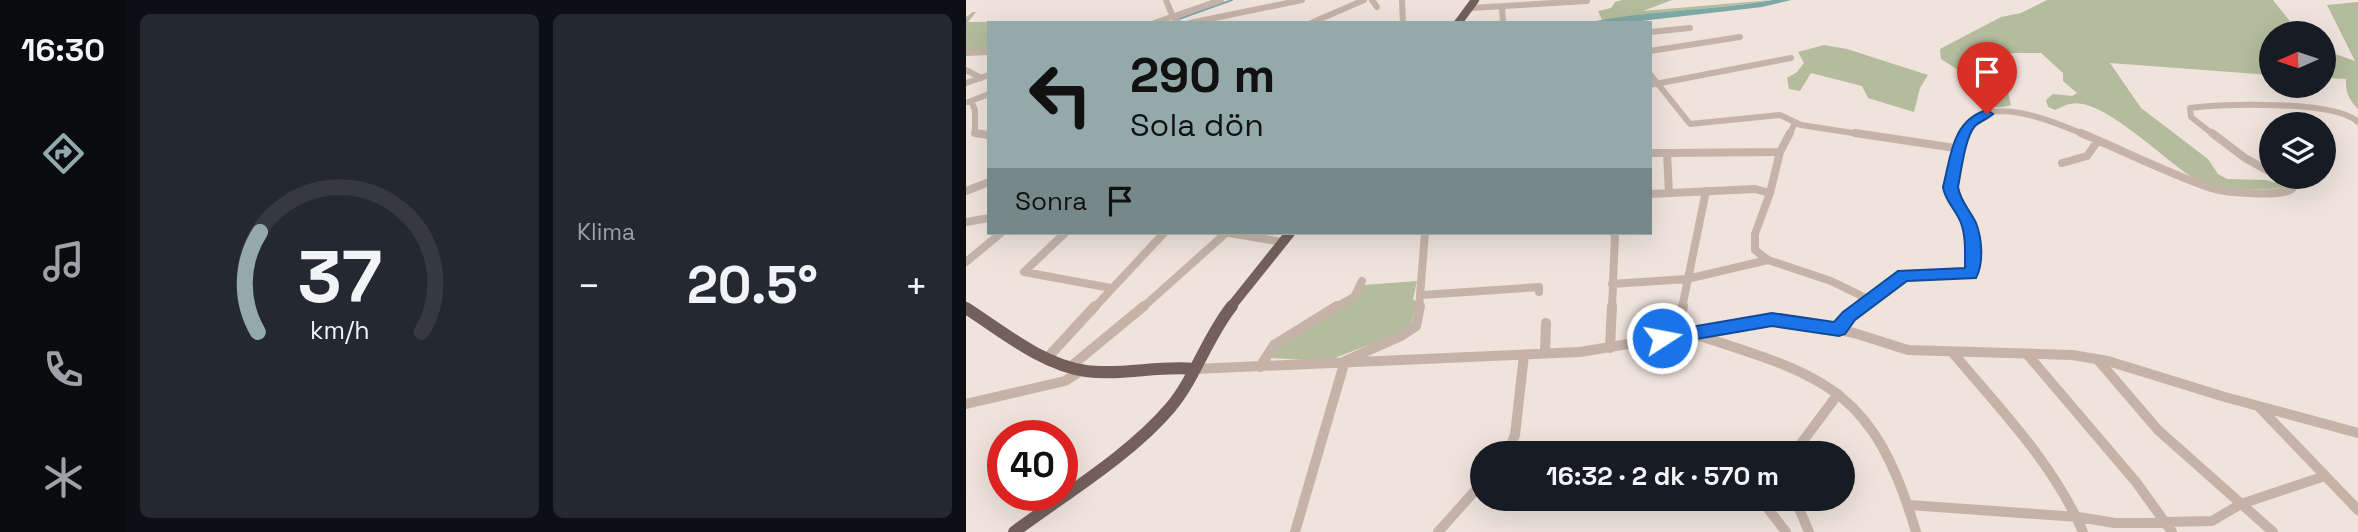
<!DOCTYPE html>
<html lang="tr">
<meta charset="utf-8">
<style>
:root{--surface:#171b24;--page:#242831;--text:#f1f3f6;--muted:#9ea1a6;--line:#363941;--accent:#94aaaa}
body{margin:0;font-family:"Space Grotesk",sans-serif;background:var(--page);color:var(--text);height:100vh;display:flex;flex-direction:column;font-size:26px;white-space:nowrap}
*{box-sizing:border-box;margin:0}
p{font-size:23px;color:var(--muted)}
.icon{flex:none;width:38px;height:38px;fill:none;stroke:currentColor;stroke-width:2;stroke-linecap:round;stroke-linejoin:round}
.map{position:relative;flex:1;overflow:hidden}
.panel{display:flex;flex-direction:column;gap:14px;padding:14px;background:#0d0f14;width:840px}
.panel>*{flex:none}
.banner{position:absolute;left:21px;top:21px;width:665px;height:214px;border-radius:0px;box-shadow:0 7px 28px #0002;background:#94aaaa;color:#111;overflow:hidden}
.needle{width:46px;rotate:267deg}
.fabs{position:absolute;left:1293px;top:21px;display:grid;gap:14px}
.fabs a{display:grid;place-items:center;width:77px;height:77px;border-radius:50%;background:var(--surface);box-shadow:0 7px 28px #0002;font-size:35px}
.speed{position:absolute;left:21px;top:420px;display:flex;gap:14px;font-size:35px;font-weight:700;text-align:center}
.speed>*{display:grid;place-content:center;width:91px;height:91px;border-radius:50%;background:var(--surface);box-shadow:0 7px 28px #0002;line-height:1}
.speed .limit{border:10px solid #d22;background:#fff;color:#111}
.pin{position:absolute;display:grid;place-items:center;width:60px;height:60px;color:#fff;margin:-72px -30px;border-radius:50% 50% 50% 0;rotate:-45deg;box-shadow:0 0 7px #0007}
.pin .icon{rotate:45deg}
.me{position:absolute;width:77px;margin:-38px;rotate:79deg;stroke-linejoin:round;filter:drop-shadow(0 0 5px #0008)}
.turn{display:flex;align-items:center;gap:24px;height:147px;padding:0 28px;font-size:32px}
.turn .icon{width:91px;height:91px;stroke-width:2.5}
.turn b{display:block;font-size:49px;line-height:60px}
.then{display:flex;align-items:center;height:66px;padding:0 28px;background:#0003;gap:14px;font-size:26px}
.big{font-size:52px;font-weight:800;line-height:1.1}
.panel .card{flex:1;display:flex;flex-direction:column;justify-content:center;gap:10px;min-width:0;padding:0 24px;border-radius:10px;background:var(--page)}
.panel .dial{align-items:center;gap:0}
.dial svg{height:182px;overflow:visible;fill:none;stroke:var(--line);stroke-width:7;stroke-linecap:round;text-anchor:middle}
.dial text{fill:var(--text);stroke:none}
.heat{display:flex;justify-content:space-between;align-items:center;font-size:38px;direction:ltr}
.panel .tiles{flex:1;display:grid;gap:14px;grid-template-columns:repeat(2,1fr)}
.trip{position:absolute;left:504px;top:441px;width:385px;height:70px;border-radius:35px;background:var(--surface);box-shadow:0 7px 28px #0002;font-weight:800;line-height:70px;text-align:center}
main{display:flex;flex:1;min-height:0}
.dock{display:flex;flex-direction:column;width:126px;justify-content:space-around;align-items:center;background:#090b0e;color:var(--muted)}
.dock .icon{width:49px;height:49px}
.dock .selected{color:var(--accent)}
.dock b{font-size:32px;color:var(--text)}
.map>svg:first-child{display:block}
</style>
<main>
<nav class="dock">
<b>16:30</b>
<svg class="icon selected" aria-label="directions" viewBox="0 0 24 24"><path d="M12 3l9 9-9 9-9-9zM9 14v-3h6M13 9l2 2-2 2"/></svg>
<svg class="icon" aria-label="music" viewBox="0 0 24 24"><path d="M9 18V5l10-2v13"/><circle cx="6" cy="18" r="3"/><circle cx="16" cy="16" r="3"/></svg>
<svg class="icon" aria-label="phone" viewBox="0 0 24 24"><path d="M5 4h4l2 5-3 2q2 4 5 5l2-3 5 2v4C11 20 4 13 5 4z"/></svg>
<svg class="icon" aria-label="climate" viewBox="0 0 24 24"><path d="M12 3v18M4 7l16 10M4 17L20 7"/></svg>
</nav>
<section class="panel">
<div class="tiles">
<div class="card dial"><svg viewBox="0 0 100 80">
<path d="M14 69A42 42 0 1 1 86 69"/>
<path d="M14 69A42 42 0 0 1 15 25" stroke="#94aaaa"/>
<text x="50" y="56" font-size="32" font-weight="700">37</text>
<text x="50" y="72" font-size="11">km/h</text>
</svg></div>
<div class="card"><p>Klima</p>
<div class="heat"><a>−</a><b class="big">20.5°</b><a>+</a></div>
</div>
</div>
</section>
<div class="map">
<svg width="1392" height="532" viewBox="0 0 1392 532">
<rect width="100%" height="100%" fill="#efe3dc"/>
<path fill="#b5bc9d" d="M656,0h50l-29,11 128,-11c-56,10 -113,11 -169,20l-4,-9 13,-3 4,-6z
M1081,0h226l16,20 6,13h-23l-1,42 -161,-12 31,45 67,51 10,15 9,5 39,1 14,4 5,4c-30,2 -64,5 -91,-10 -27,-15 -93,-83 -124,-74 -5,1 -10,4 -15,6l-7,-3 -2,-7 7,-6 19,2 5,-3 -14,-12v-8l-22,-20h-46l2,14 -8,1 18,19 4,18c-26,9 -27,-12 -42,-26 -8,-8 -19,-14 -28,-20l-1,-10 61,-32 20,-4z
M1392,2v107c-9,-9 -13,-18 -12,-30l-22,-1v-28l31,11 -28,-56z
M7,12h3l-8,10 87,-1 -66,2v27l-23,1v-34z
M858,45l23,4 81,26 -8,13 -6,24 -46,-14 -6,-12 -51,-13 -11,18 -11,-2 -2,-11 10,-6 7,-9 -6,-11z
M451,281l-4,19 4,1 -7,26 -5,4 -78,30 -57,-3 4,-10 84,-51 6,-12z"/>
<path fill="#7ea8a5" d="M807,0h18l-29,7 -138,16h-39c62,-13 125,-12 188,-23z"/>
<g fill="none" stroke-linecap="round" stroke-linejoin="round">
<path stroke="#7ea8a5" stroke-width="2" d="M210,20l56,-20"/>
<path stroke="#c5b3a9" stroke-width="6" d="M200,0l7,17 6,6
M406,0l5,7
M436,0l1,23
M536,7l1,16
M504,8l117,-7
M188,23l67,-23
M224,23l112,-23
M345,23l53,-23
M684,32l40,-4
M684,51l90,-14
M0,53l23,-1
M0,70l15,8
M684,74l40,50 90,-9 21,10 65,10
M0,83l23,-8
M684,85l141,-27
M5,101l4,9v23l12,2
M2,102l21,-8
M823,135l6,-12
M997,135c18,-46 92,-13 122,0
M1248,135l-23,-18 -1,-9c34,-4 144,-8 168,14"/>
<path stroke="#c5b3a9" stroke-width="8" d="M9,133l14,2
M889,133l107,16
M1115,133c43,18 86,40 130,55 16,5 68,9 81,1l-2,-5 -11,-7
M1246,133l33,25 27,15
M684,153h17l2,40
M701,153l113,-1
M1096,163l25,-7 10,-14
M0,191l23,-9
M804,193l10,-41 10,-19
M0,222l23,-4
M99,233l-41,39 87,16
M263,233l53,9
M802,260l63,21 39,19
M0,262l35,-29
M646,284l75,-5 81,-19 -13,-10v-16l15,-41 -15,-4 -105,5
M456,295l117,-8v5
M128,308l70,-75
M176,308l84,-75
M368,308l20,-11 8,-16
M453,308l6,-75
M646,308l3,-75
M716,308l24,-117
M893,308c13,-12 32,-30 51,-34 21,-3 41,6 62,-2l-1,-42 -18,-31 -2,-12 13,-54"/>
<path stroke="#c5b3a9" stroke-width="10" d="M717,306l-2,10 3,18
M873,330l21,-24
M727,334c133,42 181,55 223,198
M644,348l2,-42
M579,353l1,-30
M987,353c48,57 100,110 130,179
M1061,354l109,128 36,50
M82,357l47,-51
M1132,360l60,70 115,102
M379,361l56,-25 15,-10 4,-20
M104,367l74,-61
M294,367l14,-22 63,-39
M229,369l385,-17 192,-32 40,4 42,9 54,17 164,5 36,6 117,36 133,36
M0,404l99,-23 17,-11
M1294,408l98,102
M541,453l8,-18 9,-80
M828,453l44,-59
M802,499l1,11 17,22
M829,499l14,33
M943,505l169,12 37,6 97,-2 29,-17 84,-28
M329,532l49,-168
M472,532l44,-49"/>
<path stroke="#73605b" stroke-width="8" d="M492,23l17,-23"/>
<path stroke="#73605b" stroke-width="10" d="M264,308l60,-75"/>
<path stroke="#73605b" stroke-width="12" d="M0,308c36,23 76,57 120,63 36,5 73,-6 109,-2
M48,532c51,-38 115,-76 156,-124 26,-31 37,-71 62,-102"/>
</g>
<path fill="#1a73e8" stroke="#114b97" stroke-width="2" d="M1021,110l6,4c-5,5 -13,7 -18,12 -10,11 -14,46 -17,61 2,14 12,23 18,36 6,15 8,40 0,55l-69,3 -52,39 -10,14 -6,2 -67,-10 -110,19 -6,-2 -3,-5 3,-4 6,-2 110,-19 62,9 9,-10 55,-41 67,-3c0,-15 1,-31 -4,-45 -5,-13 -16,-22 -18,-36 8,-31 9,-67 44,-77z"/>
</svg>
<div class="fabs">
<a><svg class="needle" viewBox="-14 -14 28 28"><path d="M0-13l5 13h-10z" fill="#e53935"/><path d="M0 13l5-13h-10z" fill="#9ea1a6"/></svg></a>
<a><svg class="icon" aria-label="layers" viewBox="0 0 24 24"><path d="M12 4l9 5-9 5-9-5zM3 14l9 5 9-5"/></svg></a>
</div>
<div class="speed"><div class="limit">40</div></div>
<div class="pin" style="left:1021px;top:114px;background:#d93025"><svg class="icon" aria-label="arrive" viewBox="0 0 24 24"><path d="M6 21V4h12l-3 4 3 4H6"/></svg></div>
<svg class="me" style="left:696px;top:338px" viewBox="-20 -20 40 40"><circle r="17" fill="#1a73e8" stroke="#fff" stroke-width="3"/><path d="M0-11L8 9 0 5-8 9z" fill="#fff"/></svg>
<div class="trip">16:32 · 2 dk · 570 m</div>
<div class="banner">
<div class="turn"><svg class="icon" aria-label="left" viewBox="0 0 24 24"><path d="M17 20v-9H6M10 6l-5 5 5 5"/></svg><div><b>290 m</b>Sola dön</div></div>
<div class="then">Sonra<svg class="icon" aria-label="arrive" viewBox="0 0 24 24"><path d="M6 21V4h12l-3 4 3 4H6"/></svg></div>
</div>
</div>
</main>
